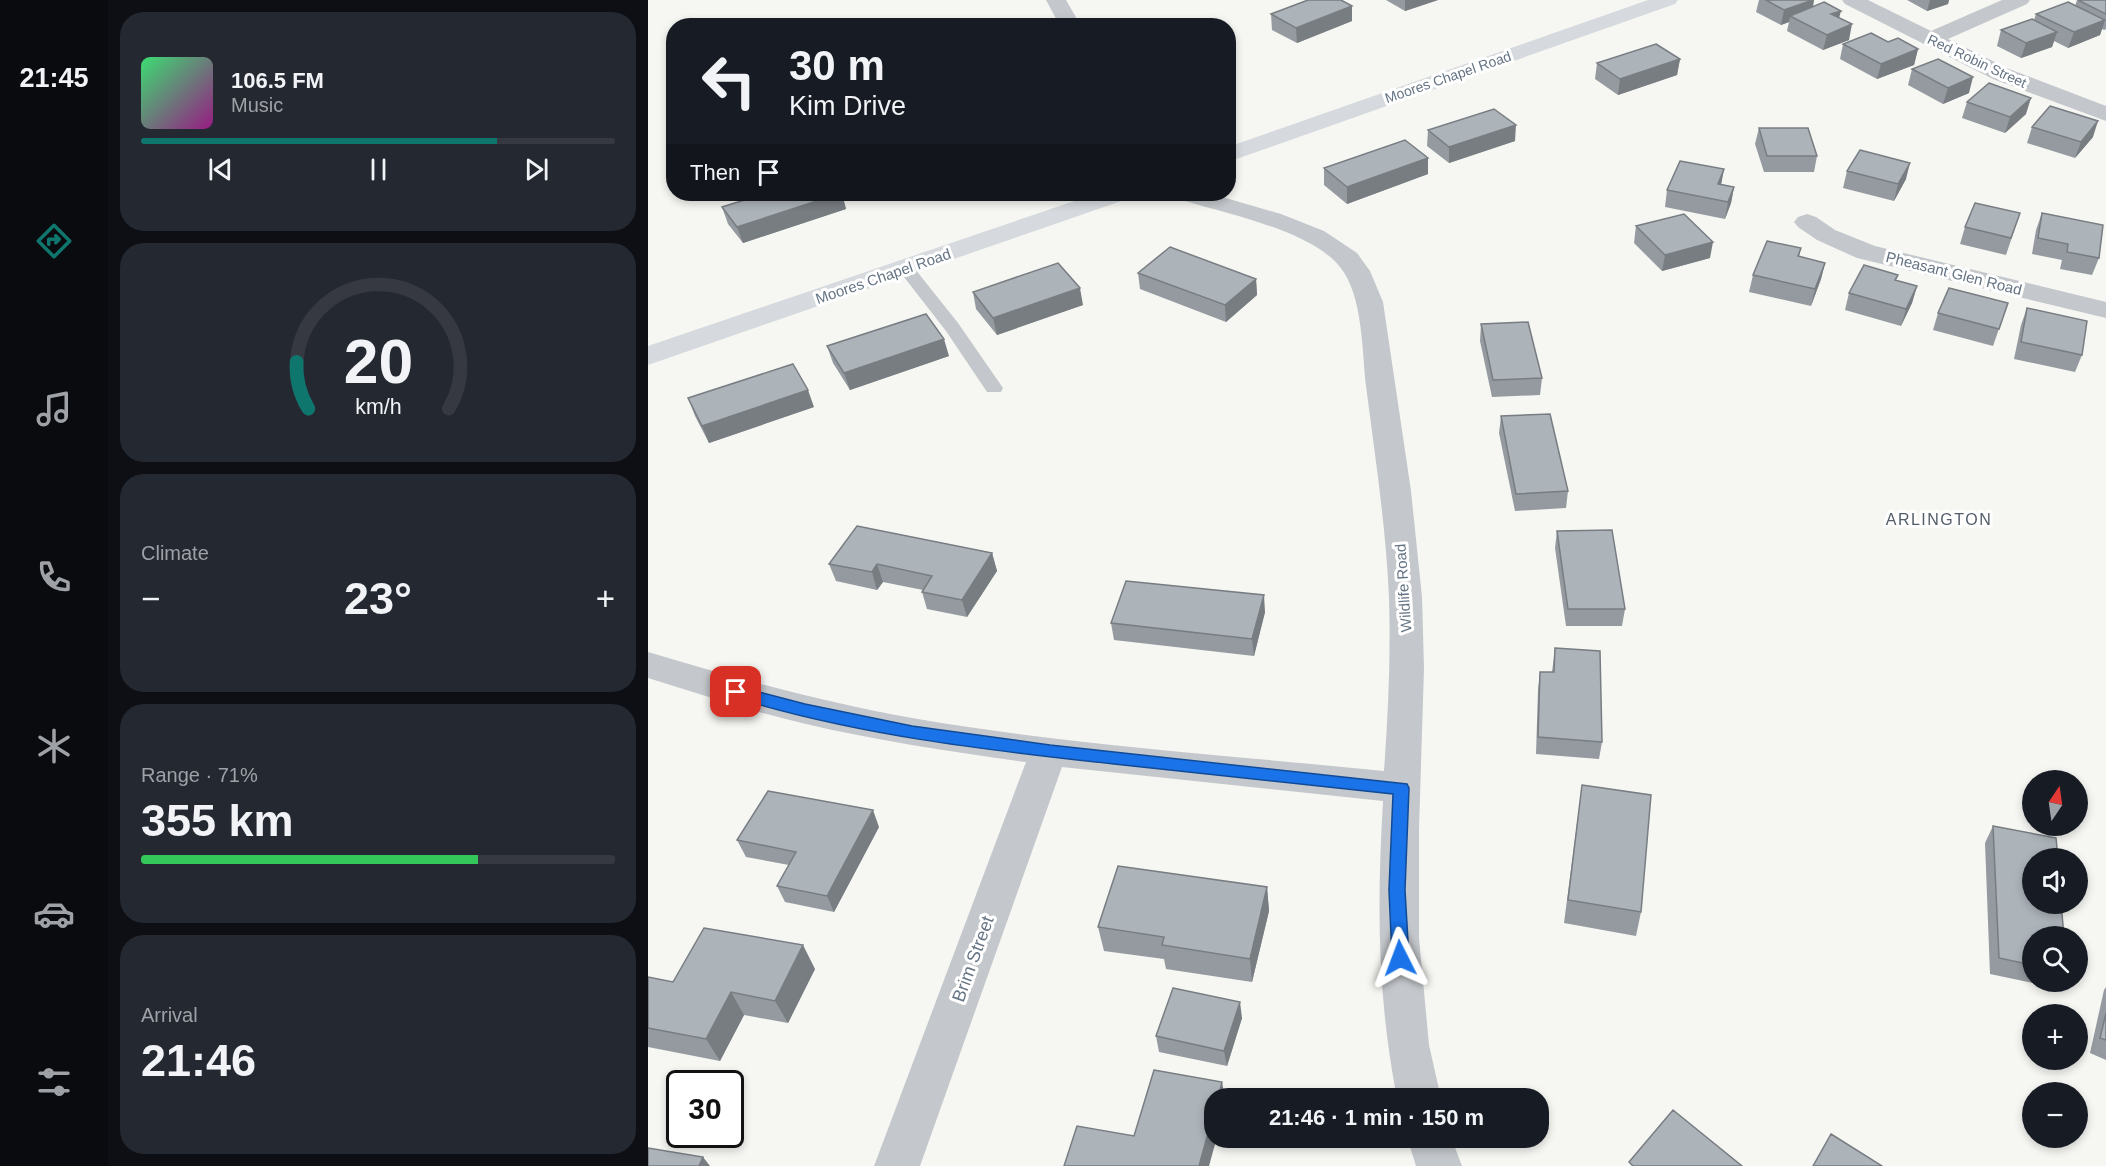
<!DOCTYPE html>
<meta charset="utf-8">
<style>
:root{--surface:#171b24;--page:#242831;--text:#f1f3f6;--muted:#9ea1a6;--line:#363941;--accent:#0f766e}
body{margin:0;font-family:Helvetica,sans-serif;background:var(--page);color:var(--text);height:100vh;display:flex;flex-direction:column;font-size:22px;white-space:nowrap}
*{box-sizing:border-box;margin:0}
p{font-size:20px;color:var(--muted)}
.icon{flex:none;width:33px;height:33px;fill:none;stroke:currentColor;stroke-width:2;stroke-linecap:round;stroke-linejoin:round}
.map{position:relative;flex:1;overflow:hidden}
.details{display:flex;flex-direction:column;gap:12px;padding:12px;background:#0d0f14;width:540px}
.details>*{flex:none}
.top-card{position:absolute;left:18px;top:18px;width:570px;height:183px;border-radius:24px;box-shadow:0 3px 9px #0003;background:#171b24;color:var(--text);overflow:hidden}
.needle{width:39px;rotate:13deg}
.controls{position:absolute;left:1374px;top:770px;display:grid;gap:12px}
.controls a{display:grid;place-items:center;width:66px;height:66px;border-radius:50%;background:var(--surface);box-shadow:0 3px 9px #0003;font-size:30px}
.speed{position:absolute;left:18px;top:1070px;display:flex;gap:12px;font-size:30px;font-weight:700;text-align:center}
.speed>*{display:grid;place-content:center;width:78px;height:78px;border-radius:50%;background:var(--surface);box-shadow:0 3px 9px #0003;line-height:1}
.speed .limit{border:3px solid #111;border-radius:9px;background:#fff;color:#111}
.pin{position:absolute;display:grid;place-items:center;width:51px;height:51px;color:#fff;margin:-26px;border-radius:12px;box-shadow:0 3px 9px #0006}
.me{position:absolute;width:66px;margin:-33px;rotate:357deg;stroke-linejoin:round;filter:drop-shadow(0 0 4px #0008)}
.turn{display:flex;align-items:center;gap:21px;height:126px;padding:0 24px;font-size:27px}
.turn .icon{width:78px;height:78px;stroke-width:2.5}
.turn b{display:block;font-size:42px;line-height:51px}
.then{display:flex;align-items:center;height:57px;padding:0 24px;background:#0003;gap:12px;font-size:22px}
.big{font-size:45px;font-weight:700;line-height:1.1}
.details .widget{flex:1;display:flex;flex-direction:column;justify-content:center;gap:9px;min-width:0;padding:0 21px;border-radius:24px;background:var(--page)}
.details .dial{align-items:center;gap:0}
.dial svg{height:156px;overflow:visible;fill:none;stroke:var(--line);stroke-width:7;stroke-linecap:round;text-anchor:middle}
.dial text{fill:var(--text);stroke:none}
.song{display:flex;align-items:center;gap:18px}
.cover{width:72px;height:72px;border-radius:9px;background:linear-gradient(135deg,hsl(140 70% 55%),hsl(310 70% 35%))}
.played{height:6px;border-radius:3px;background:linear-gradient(90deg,var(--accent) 75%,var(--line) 75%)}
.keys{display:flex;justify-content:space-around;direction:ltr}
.heat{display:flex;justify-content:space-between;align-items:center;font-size:33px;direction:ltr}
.charge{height:9px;border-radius:4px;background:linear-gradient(90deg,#34c759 71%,var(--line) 0)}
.trip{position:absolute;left:556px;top:1088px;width:345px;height:60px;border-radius:24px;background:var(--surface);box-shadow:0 3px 9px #0003;font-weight:700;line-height:60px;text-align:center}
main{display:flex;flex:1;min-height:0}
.menu{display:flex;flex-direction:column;width:108px;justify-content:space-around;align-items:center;background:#090b0e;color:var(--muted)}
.menu .icon{width:42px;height:42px}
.menu .on{color:var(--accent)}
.menu b{font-size:27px;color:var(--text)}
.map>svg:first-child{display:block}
</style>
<main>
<nav class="menu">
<b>21:45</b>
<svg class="icon on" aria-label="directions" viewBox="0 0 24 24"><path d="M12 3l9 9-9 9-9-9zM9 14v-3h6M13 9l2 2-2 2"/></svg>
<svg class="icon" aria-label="music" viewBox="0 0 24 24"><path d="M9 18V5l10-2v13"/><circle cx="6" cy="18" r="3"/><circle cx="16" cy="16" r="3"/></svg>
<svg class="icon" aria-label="phone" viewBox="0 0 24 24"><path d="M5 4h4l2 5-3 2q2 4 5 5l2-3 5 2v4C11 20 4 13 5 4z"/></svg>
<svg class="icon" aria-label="climate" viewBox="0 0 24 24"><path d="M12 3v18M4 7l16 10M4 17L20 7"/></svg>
<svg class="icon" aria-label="car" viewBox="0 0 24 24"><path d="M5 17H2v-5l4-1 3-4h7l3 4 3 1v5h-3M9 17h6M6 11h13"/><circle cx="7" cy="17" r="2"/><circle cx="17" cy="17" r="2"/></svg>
<svg class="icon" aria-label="filters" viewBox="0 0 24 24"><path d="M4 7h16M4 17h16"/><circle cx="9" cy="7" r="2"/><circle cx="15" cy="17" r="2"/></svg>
</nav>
<section class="details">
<div class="widget">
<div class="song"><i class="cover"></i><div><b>106.5 FM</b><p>Music</p></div></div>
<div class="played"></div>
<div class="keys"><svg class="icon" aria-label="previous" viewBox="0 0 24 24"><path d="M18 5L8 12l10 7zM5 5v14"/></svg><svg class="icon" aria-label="pause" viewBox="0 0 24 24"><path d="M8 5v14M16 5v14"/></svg><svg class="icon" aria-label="next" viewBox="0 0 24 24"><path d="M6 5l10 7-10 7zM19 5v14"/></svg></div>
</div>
<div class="widget dial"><svg viewBox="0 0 100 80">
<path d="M14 69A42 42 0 1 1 86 69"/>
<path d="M14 69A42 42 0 0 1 8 45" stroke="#0f766e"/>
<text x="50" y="56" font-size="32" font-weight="700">20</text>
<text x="50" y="72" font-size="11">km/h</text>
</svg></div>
<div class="widget"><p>Climate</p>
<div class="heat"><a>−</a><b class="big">23°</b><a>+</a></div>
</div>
<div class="widget"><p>Range · 71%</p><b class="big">355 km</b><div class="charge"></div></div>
<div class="widget"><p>Arrival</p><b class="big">21:46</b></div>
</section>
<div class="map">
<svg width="1458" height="1166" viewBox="0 0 1458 1166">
<rect width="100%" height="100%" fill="#f6f7f3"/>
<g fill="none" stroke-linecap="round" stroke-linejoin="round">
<path fill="#c4c7cb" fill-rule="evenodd" d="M257,263l6,1 47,59 45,65 -2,4h-14l-41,-61 -49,-63z"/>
<path fill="#c4c7cb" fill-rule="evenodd" d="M398,0h20l15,26h-21z
M1194,0h26l63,31 71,-31h28l-3,4 -79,35 61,30 97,37v15l-113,-42 -148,-75z
M527,194h37l69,20 43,17 33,22 13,18 13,31 28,189 11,106 2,71 -5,162v108l10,107 12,53h-44c-20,-102 -20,-194 -14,-297l-321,-34 -142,399h-46l152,-404c-74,-10 -147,-21 -220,-38 -53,-12 -106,-30 -158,-46v-26c87,26 174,50 264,66 156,27 315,37 472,53 4,-57 7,-115 5,-173 -3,-71 -14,-142 -23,-212 -4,-35 -3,-91 -26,-119 -29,-37 -117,-54 -162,-68z
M1159,214l9,3 19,13 40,16 231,56v16l-249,-60 -40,-18 -19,-13 -4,-5 4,-5z
M759,1137h44l11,29h-46z"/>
<path fill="#d6dade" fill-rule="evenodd" d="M1000,0h30l-3,4 -447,158v-15z
M447,194h35l-3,5 -479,166v-19z"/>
</g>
<path fill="#949a9f" d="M738,0h52l-33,11z
M1111,0h55l-1,7 26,11 10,22 -26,10 -36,-19 2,-9 -8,3 -25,-13z
M1259,0h42l-1,4 -21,7z
M1429,0h29v29l-2,1 -2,-1 -2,6 -32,13 -14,-7 -2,6 -31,11 -24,-12 4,-16 33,-10 2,-6 39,-8z
M704,6v15l-55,22 -25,-13 -1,-16z
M1240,42l30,7 -4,16 -37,14 -37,-20 3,-15z
M1032,59l-3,16 -59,20 -23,-16 2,-16z
M1264,69l57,24 -26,11 -35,-19z
M1319,102l59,12 -21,19 -43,-15z
M1384,127l61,10 -18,21 -48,-15z
M1111,128l58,28 -3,16h-50l-9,-28z
M780,130l87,11 -66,22 -22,-17z
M780,158v16l-81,30 -23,-19v-17z
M1076,169l-3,15 13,3 -3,16 -6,16 -60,-12 2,-17z
M1199,171l59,8 -12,22 -51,-13z
M116,194h78l4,15 -103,34 -15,-19 -6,-17z
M1372,213l-14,42 -46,-11 5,-17z
M1394,213l57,45 -7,17 -32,-6 2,-9 -30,-6 4,-24z
M988,226l74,32 -48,13 -28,-28z
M1153,248l-2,9 26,6 -4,16 -10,27 -62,-14 4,-17z
M490,273l118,6 1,16 -31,27 -86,-33z
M1250,275l-2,6 21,5 -5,17 -11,23 -56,-16 4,-17z
M325,292l110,13 -86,30 -21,-26z
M1360,303l-15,43 -60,-16 5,-17z
M1379,308l55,47 -7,17 -61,-13 7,-34z
M833,324l61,54 -2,17 -48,2 -12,-56z
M179,346l122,10 -99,34 -17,-27z
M40,398l126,9 -105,36 -14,-27z
M853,416l67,75 -2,17 -51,3 -16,-78z
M909,531l68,78 -3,17h-56l-11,-78z
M344,553l5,18 -30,46 -40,-8 -5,-17 1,-2 -40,-8 -6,8 -41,-9 -7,-17z
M617,612l-11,44 -140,-16 -3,-17z
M907,648l47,94 -3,17 -63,-5 2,-65 2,-17h12z
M934,785l59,127 -5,24 -72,-13z
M1345,826l39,110v45h29l-4,7 -67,-14 -5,-131z
M231,827l-45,85 -49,-10 -8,-16 12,-21 -43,-8 -9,-17z
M619,887l2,24 -17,71 -86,-13 -2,-10 -60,-8 -6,-24z
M167,969l-27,54 -44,-8 -24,46 -72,-14v-70l25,5z
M1458,987v73l-16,-7 14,-63z
M594,1018l-15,48 -68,-14 -3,-16z"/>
<path fill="#787d82" d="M757,0h33l-33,11z
M1166,0l-3,15 -21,1 -1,6 -8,3 3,-15z
M1282,0h19l-1,4 -21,7z
M704,6v15l-55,22 -1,-15z
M1193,11l-4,15 -6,-12z
M1457,20l-5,15 -32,13 6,-16z
M1204,24l-3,16 -26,10 4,-15z
M1409,32l-5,15 -31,11 5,-15z
M1270,49l-4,16 -37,14 4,-15z
M1032,59l-3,16 -59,20 2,-16z
M1325,77l-4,16 -26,11 5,-16z
M1383,98l-5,16 -21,19 5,-16z
M1450,121l-5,16 -18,21 6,-16z
M868,125l-1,16 -66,22v-16z
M780,158v16l-81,30v-17z
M1262,163l-4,16 -12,22 4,-17z
M1076,169l-3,16 -3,-1z
M1086,187l-3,16 -6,16 3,-17z
M190,194h4l4,15 -103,34 -6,-16z
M1065,242l-3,16 -48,13 3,-16z
M1177,263l-4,16 -10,27 4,-17z
M608,279l1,16 -31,27 -1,-17z
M1269,286l-5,17 -11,23 5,-17z
M432,288l3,17 -86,30 -4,-17z
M296,339l5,17 -99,34 -6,-17z
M160,390l6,17 -105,36 -7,-17z
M344,553l5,18 -30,46 -5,-17z
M229,564l6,18 -6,8 -5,-18z
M616,595l1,17 -11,44 -2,-17z
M225,810l6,17 -45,85 -7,-16z
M619,887l2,24 -17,71 -2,-23z
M155,945l12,24 -27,54 -13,-22z
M83,992l13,23 -24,46 -14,-22z
M592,1002l2,16 -15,48 -3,-15z
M574,1082l3,16h-7z
M567,1108v29h2l-8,29h-10z
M55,1157l7,9h-11z"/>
<path fill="#acb3b9" stroke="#787d82" stroke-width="1.5" d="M660,0h33l11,6 -56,22 -25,-14z
M1118,0h47l-29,10z
M1430,0h28v14z
M1176,2l17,9 -10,3 21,10 -25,11 -37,-19z
M1420,2l37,18 -31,12 -38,-18z
M1384,19l25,13 -31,11 -25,-13z
M1223,33l17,9 10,-4 20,11 -37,15 -38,-20z
M1008,44l24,15 -60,20 -23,-16z
M1290,59l35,18 -25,11 -36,-19z
M1341,83l42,15 -21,19 -43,-15z
M1402,106l48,15 -17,21 -49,-15z
M846,109l22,16 -67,22 -21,-17z
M1111,128h49l9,28h-50z
M757,140l23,18 -81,29 -23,-19z
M1212,150l50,13 -12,21 -51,-13z
M1032,161l44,8 -6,15 16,3 -6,15 -61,-12z
M116,194h74l-101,33 -15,-20z
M1327,203l45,10 -9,25 -46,-11z
M1394,213l61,12 -4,33 -32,-6 1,-8 -30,-6z
M1036,214l29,28 -48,13 -29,-29z
M1119,241l34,7 -3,8 27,7 -10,26 -62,-14z
M522,247l86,32 -31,26 -87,-32z
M410,263l22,25 -87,30 -20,-26z
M1216,265l34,10 -3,5 22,6 -11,23 -57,-16z
M1301,288l59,15 -9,26 -61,-16z
M1379,308l60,13 -5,34 -61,-13z
M278,314l18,25 -100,34 -17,-27z
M880,322l14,56 -49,2 -12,-56z
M145,364l15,26 -106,36 -14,-28z
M902,414l18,77 -52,3 -15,-78z
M209,526l135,27 -30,47 -40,-8 10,-16 -55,-12 -5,8 -43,-8z
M964,530l13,79h-57l-11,-78z
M478,581l138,14 -12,44 -141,-16z
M907,648l45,3 2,91 -64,-5 2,-65h14z
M934,785l69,10 -10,117 -73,-12z
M120,791l105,19 -46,86 -50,-10 19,-34 -59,-12z
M1345,826l63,12 2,20h-26v45h29l3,33h-32v29l-33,-7z
M470,866l149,21 -17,72 -88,-14 2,-8 -66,-10z
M56,928l99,17 -28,56 -44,-9 -25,47 -58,-11v-51l25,5z
M525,988l67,14 -16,49 -68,-15z
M1458,1013v27l-6,-2z
M506,1070l68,12 -4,16h-3v10l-16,58h-135l13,-40 57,10z
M1025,1110l69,56h-109l-4,-4z
M1183,1134l51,32h-69z
M0,1148l55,9 -4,9h-51z"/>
<path fill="#1a73e8" stroke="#114b97" stroke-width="1.5" d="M88,686l69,18 107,22 138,19 357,39 2,4 -4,102 4,68 -3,5 -6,2 -6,-2 -2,-5 -3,-68 4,-96c-93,-10 -186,-20 -279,-30 -129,-14 -260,-29 -384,-68l-2,-4 2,-4z"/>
<g text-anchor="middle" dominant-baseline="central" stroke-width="6" stroke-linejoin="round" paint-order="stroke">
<g font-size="14" fill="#657484" stroke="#fff">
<text transform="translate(1329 61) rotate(25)">Red Robin Street</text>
<text transform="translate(800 77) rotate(-19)">Moores Chapel Road</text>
</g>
<g font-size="15" fill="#657484" stroke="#fff">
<text transform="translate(1306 273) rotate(14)">Pheasant Glen Road</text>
<text transform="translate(235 276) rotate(-19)">Moores Chapel Road</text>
<text transform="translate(755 588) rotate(-94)">Wildlife Road</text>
</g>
<g font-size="16" letter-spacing="1.5" fill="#535e69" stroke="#fff">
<text x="1291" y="519">ARLINGTON</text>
</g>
<g font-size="18" fill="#657484" stroke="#fff">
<text transform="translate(325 959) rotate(-70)">Brim Street</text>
</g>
</g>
</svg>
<div class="controls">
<a><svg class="needle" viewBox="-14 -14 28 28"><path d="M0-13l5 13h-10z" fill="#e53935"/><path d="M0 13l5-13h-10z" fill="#9ea1a6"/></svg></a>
<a><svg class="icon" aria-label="sound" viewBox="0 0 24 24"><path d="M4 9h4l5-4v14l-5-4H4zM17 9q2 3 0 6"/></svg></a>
<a><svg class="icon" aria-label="search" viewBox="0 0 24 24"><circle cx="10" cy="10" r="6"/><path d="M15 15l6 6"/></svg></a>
<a>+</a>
<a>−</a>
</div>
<div class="speed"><div class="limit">30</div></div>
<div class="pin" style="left:88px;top:692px;background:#d93025"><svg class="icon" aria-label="arrive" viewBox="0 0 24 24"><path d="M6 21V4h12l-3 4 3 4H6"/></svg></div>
<svg class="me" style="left:752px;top:958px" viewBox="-20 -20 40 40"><path d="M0-17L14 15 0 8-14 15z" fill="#1a73e8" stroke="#fff" stroke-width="4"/></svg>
<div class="trip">21:46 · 1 min · 150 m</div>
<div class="top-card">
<div class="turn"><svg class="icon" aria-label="left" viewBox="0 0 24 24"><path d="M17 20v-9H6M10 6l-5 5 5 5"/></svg><div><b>30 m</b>Kim Drive</div></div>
<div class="then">Then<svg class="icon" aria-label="arrive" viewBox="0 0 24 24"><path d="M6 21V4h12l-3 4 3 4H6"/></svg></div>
</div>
</div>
</main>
